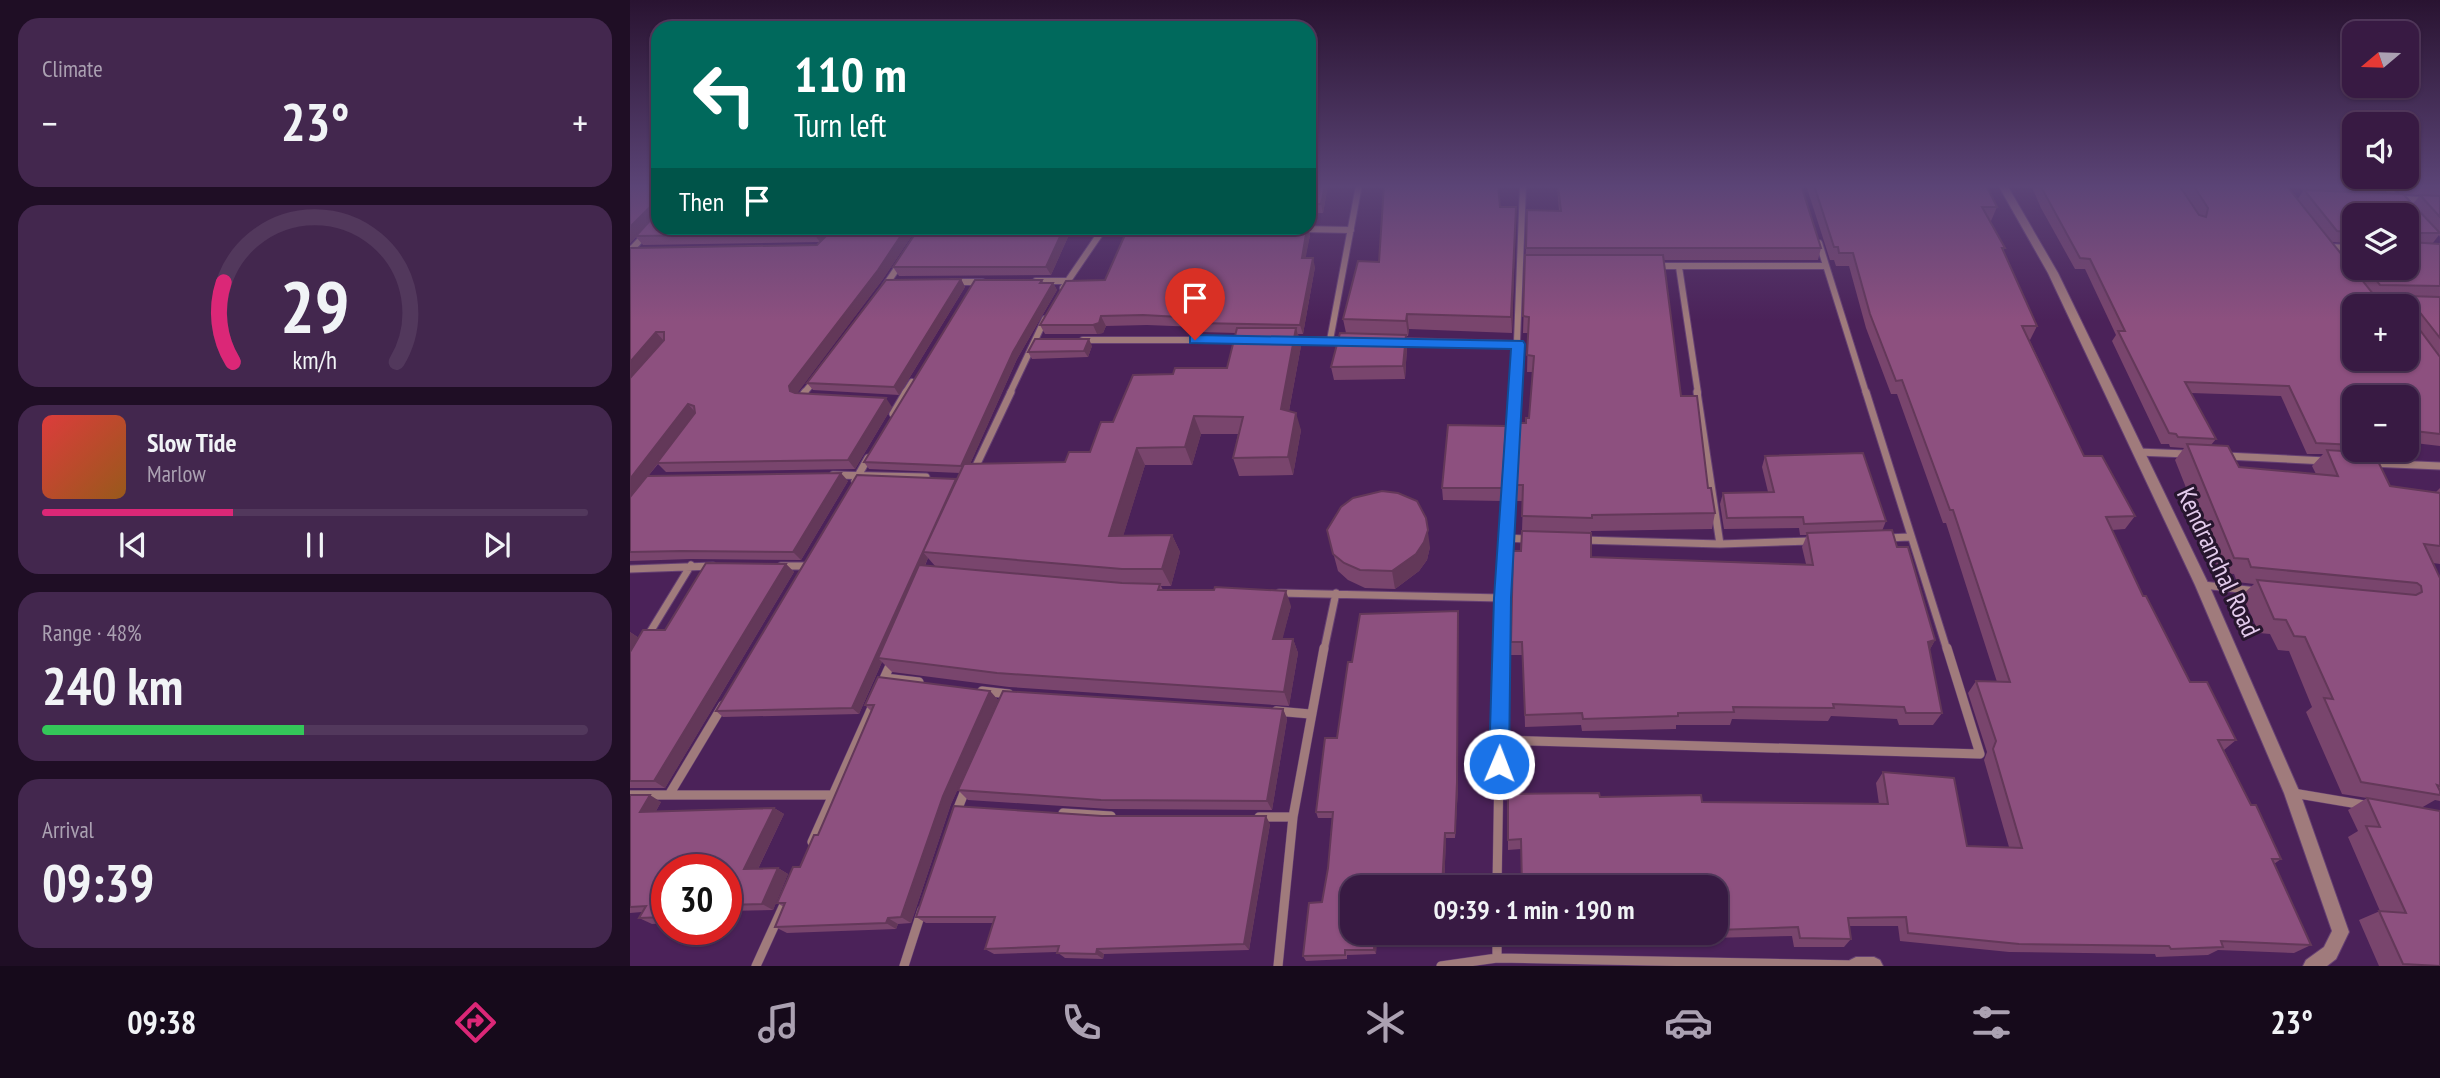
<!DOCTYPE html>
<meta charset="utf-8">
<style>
:root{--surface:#381a43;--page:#43274e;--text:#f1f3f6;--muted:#aba1b2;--line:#52385c;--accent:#db2777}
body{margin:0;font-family:"PT Sans Narrow",sans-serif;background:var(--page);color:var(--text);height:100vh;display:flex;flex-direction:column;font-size:26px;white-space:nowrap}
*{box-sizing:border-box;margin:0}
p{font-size:23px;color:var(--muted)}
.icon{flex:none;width:38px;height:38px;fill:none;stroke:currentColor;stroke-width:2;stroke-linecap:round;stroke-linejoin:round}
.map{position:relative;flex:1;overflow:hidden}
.sheet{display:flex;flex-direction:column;gap:18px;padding:18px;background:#1f0e25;width:630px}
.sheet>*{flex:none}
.guide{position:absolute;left:21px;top:21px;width:665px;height:214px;border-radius:21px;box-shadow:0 2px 5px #0004,0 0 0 2px var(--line);background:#00695c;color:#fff;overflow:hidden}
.needle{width:46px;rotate:251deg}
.fabs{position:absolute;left:1712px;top:21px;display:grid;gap:14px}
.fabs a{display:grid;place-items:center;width:77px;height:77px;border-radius:14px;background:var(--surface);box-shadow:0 2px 5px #0004,0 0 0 2px var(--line);font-size:35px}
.speed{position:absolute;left:21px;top:854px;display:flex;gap:14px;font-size:35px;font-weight:700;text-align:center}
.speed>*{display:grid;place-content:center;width:91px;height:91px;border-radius:50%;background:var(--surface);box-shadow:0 2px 5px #0004,0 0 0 2px var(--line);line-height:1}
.speed .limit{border:10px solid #d22;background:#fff;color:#111}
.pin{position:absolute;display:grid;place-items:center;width:60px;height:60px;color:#fff;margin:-72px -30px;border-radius:50% 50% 50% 0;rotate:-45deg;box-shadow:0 0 7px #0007}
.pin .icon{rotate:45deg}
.me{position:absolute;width:77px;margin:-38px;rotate:1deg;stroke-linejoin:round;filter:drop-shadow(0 0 5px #0008)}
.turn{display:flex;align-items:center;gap:24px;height:147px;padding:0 28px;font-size:32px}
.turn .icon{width:91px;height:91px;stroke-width:2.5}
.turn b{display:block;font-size:49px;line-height:60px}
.then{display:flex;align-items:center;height:66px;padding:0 28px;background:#0003;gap:14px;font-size:26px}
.big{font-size:52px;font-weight:600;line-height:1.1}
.sheet .card{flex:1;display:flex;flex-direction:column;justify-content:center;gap:10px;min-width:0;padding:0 24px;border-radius:21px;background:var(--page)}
.sheet .dial{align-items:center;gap:0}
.dial svg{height:182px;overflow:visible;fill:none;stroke:var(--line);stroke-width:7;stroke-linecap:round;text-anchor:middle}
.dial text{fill:var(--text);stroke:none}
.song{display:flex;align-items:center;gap:21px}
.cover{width:84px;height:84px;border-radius:10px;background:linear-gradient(135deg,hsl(0 70% 55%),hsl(30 70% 35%))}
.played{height:7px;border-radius:4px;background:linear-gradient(90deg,var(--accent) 35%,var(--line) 35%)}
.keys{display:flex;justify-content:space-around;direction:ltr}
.heat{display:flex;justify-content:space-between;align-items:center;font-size:38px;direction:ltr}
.charge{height:10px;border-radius:5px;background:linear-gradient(90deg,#34c759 48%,var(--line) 0)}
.trip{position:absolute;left:710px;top:875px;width:388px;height:70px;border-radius:21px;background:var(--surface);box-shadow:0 2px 5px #0004,0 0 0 2px var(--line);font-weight:600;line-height:70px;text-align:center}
.tabs{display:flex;height:112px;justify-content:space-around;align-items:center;background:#160a1b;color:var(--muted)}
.tabs .icon{width:49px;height:49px}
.tabs .current{color:var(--accent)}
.tabs b{font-size:32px;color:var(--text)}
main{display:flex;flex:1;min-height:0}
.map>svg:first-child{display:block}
</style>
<main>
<section class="sheet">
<div class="card"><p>Climate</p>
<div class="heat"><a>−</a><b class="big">23°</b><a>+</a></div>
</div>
<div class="card dial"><svg viewBox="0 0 100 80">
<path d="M14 69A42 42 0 1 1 86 69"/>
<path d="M14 69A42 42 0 0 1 10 34" stroke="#db2777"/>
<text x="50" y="56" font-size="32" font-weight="700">29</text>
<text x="50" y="72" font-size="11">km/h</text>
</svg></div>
<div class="card">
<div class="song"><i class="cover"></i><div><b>Slow Tide</b><p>Marlow</p></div></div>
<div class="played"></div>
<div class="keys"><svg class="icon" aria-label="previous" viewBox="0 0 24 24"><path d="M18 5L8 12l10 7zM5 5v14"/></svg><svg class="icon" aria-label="pause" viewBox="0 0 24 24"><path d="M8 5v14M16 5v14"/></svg><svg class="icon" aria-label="next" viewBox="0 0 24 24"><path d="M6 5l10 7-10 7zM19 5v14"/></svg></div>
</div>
<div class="card"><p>Range · 48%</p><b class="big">240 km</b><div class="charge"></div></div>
<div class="card"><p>Arrival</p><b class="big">09:39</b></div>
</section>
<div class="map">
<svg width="1810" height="966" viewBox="0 0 1810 966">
<rect width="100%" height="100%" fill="#4b2259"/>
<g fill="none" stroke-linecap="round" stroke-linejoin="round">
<g stroke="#664073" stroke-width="8">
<path id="minor-far2" d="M1755,185l13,16
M1771,199l39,2
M672,229l49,1
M1189,243l47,150
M1696,247l28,1
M0,251l28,-30
M1028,266h168
M1049,267l19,126
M406,281h31
M322,282h30
M255,286l15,-22
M433,288l41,-60
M453,340h160
M660,340h58
M700,340l29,-155
M768,341l120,3
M174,393l11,-13
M275,393l7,-11
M380,393l35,-74
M885,393l8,-208"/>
</g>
<g stroke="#664073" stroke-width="9">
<path id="minor-far1" d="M1067,392l23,152
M1236,392l81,258
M172,396l3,-4
M263,414l13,-22
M1508,452l49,2
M1596,456l100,5
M1740,463l70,3
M344,470l37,-78
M203,475l93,2
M225,481l13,-23
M876,538l22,1
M1256,538l24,-1
M952,540l138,4 91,-3
M151,566h26
M0,569l83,-3
M1573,585l54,6
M649,593l223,5
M17,637l44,-72
M694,650l12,-57
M871,650l14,-258"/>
</g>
<g stroke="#664073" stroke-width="10">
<path id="minor" d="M255,678l34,4
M251,685l11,-24
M352,691l27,3
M646,711l34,3
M869,740l481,14 -33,-106
M1663,793l71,12
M0,795h203
M39,795l54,-90
M326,813l10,-25
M433,813l48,3
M629,817h34
M182,842l62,-139
M867,887l4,-239
M867,933v25
M126,966l31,-68
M274,966l18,-56
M648,966l15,-149 31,-169
M811,966l56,-8 358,7"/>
</g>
<g stroke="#664073" stroke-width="2">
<path id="tertiary" d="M1368,185h9l51,88 151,312 91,208 49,139 -13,27 -9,7h-24l3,-6 18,-13 8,-16 -48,-138 -89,-208 -147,-312z
M1226,957h18l6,3 3,6h-36l3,-6z"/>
</g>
<use href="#minor-far2" stroke="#a07b7c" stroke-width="6"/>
<use href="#minor-far1" stroke="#a07b7c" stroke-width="7"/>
<use href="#minor" stroke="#a07b7c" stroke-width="9"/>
<use href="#tertiary" fill="#a07b7c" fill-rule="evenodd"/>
</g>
<path fill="#79456d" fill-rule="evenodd" d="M0,185l203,43 -6,7 7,-7h83l-34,51 -86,114 95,14 -37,62 -189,3 -8,-8 -9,11 199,6 -47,79 -110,-1 -61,2v-313l187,-3 3,-3 -177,3 -7,-8 -6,6z
M679,185h19l-5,28h-9l-2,11h-3z
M927,185h244l20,63 -3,12h-154l17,136 34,117 -3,16 -121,2v26l215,7 -4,-17 5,-12h-7l-1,-7 -75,1 -4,-25 3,-11 45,-1 -6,-25 3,-11 121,65 -4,10 15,16 38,93 -6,11 13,62 -9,12h-34l-2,-6 -66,-3 -3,5 -96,-2 -2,6h-54v4l-94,2 -1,-6 -56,2 -2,-72h-12v-13l11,-111 1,-30h-8v-16l11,-62 3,-5 4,-46h-6l1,-39h-5l4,-123 32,1z
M1178,185h178l11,22 -6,14h-1l15,27 -2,3 34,75 -7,14 -1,-1 55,117 51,60 -10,13 -13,1 31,66 47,86 46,58 -12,10 27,55 30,54 -7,5 37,81 -17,8 -76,-3 -10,5 -52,2 -1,-3 -146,-2 -109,-11 -2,-15h-49l2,13 -7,8h-50l-2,-11 -84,2v-5h9v-46l-196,-38 -13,1v-10l92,-43 102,5 177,2 -3,-21 7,-11 84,74 42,1 -25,-87 3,-8 -19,-59 8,-12 21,1 -51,-159h-3l-46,-129h-6l-25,-66 -17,-62h-13l-2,-6h-4l-23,-72z
M1401,185h359l-6,8 -95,-5 8,12 7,-10 109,14 7,-9h1l-20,-1 -9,-9h48v52l-1,-2 -7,9h8v52h-52l52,1v149l-34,-4v-45h-52v53h4l-2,2 34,34 46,6 4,-4v76l-7,-1 7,15v223l-5,-1 -14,8 19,158h-61l-20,-46 21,-9 -32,-74 10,-6 -10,-21 19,-12 -25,-4 -36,-82 6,-5 -23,-56 -11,-1 -8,-16 -11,-1 -17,-38 12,-11 -17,-2 -3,-8 -14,-1 -45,-113 9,-12 -14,-1 -1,-3h-8l-49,-103 4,-6 -31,-66h-10l-34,-61zM1724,215l52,53h-52zM1701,242h3l12,1 -7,9zM1561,393l90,3 26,58h16l-11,12 4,8 -77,-7 -28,-22 5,-6z
M870,207h16l-4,126 -103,-4 -1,7h-2l1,11 -2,32 -71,1 -3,-13 15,-34 -3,-14 36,-57z
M442,228l-21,47 -152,1 -6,-9z
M498,228h180l2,7 -5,23 10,9 -12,67h-5l3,12 -12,65 12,19 -8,45 -54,1 -6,-18 5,-24h-37l-9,31h-47l-22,71 49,-1 8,17 -9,34h-10l2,4 128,16 -9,33h11l5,14 -9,53 -280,-19 -117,-15 -10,-10 -23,52 -136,3 -7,-6 241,-232 3,-6 -91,-4 -5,-7 178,-182 2,3h9l4,7 -40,69 -47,105 95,-2 25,-10 23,-30 60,-48 54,-6 9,-35 -36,-1 -2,-5 -51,-2 -41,1 -3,7 -6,1h-52l-5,-9 65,-45zM298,558l8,9 -11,-1z
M331,279l4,8 -66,108 -86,-5 -6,-7z
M462,346l-4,11 -56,2 -4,-7z
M876,439l-3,62 -60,-1 -1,-12z
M697,530l103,17 -3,13 -8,11 -24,18 -30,-1 -17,-8 -10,-9z
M156,564l8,8 -129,216h-35v-156l9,6 26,-8z
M828,617v170l-3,51h-9l-2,49h-91l24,46 -1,21 -29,1v4l-41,2 -3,-5 19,-54 6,-34 4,-50h-14l-2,-6 21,-74 15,-76z
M360,691l8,9 -47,104 -40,119 -13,1 -2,5 -109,4 -12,-6 9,-20 -7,-4 23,-36 18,-32 53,-124 -6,-6z
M653,709l4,10 -15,91 -163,-1 -141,-9 -10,-10z
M0,795l31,7 -5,9 118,-3 10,6 -26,55 20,-1 10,6 -15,36 -47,1v-41h-59v53l-15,1 -13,-6 3,-6 -12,1z
M472,816l168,8 -21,126 -145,4 -1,5 -38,-1 -8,-6 -63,2 -9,-5 8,-26h-67l-10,-6z
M892,933h113l-113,5z"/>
<path fill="#633859" d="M695,185h3l-5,28 -2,-9z
M682,204l2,9 -2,11 -2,-9z
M20,207l7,8 -27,28v-16z
M886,207v15l-4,111 -1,-16z
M190,228h13l-13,14 -6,-8z
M276,228h11l-34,51 -87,116 -6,-4 -1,-5z
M434,228h8l-21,47 -5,-8z
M677,228l3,7 -6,32 -2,-9z
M683,258l2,9 -12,67 -3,-9z
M331,279l4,8 -66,108 -5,-8z
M423,283l4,7 -40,69 -51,114 -5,-7 52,-114z
M777,314l2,15 -1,7 -2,-15z
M471,316l5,10 -3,7 -6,1 -4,-9z
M666,328l5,18 -15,81 -5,-18z
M26,332l8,9 -34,39v-18z
M776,335l1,12 -2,32 -2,-13z
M459,339l3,7 -4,11 -4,-6z
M256,398l6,9 -37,62 -7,-9z
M58,404l8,9 -66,87v-21z
M666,413l5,17 -8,45 -5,-18z
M564,416l7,18 -9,31 -7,-18z
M876,426v13l-3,62 -1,-13z
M507,448l8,17 -27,88 -9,-17z
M211,473l7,8 -47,79 -8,-8z
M796,518l4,29 -3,13 -8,11 -24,18 -3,-18z
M542,535l8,17 -9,34 -9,-17z
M293,552l5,6 -45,101 -5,-1 4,4 -23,52 -7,-6z
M156,564l8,8 -129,216 -11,-7z
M656,591l5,15 -12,47 -6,-14z
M828,611v176l-3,51v-5z
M0,632l9,6 -9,14z
M663,639l5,14 -9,53 -5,-14z
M1305,640l-7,13v-11z
M360,691l8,9 -47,104 -40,119 -10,-6 42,-121z
M653,709l4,10 -15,91 -5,-9z
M20,795l11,7 -9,16 -12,-6z
M144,808l10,6 -29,61 -11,-6z
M636,816l4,8 -21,126 -5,-6z
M815,833l1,5 -2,49h-2z
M148,868l10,6 -15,36 -11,-6z
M258,918l10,6 -2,5 -10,-6z
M745,933h2l-1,21 -2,-4z
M467,949l7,5 -1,5 -7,-5z"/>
<path fill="#8d507f" stroke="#633859" stroke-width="2" fill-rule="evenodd" d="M0,185h28v43h162l-6,6 -178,2 20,-22 -1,-5 -5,-2 -20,20z
M679,185h16l-4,19h-9l-2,11z
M754,185h114l2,22h16l-5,110 -104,-3 -1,7 -63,-2 15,-58 21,1z
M928,185h243l20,63h-295l1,-38 34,1z
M1184,185h172l11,22h-15l23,41h-3l35,78h-15l62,130h18l33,60 -29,1 37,79h3l44,86h17l29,58h-18l33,65h5l25,54h-9l39,86 -90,-4 2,6 -52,2 -2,-3 -150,-2 -111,-11 -2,-16 -58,1 3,21 -51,-1 -2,-11 -81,3v-43h-195l-1,-48 -13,1v-46l91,-1 1,4 101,-2 1,7 186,2 -5,-32 71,6 13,68 55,2 -29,-99 3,-8 -20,-60 34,1 -57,-172h-3l-48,-130 -6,1 -26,-67 -17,-61h-14l-1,-6h-4z
M1410,185h139l20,30 7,2 2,-9 -15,-23h93l88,110 66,2v41l-22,-28h-7v8l29,39v77l-34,-4v-33h-52v26l-3,-1 3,7v16l-38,-2 -27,-57 -104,-4 31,57 -38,-2 -2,-3 -7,-1 -51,-102h7l-35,-72 -10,-1zM1724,306h52v53h-52z
M1674,190l99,4 37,39h-27l-4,5 1,4 30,2v42l-60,-1 -14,-17h40v-53h-52v18l-17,-2z
M1790,195l20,1v21z
M204,228h72l-28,42 -89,116 1,5 5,2 91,5 -38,62 -191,3 38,-50 -1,-7 -6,-2 -58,75v-101l34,-38v-8h-8l-26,30v-114l187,-3z
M289,228h145l-18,39h-153z
M498,228h179l-5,30h11l-13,67 -103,-2 1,-5 -55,-3 -42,1 -2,7 -6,2h-53l26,-44 39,-1z
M1716,243h8v9z
M895,255h138l18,141h16l11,92h3l4,25 -123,2v3l-70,-2 1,-31h-8l3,-62h8v-5h3l5,-62 -7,-1 2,-38 -6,-1z
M331,279l-67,108 -87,-4 79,-103z
M345,280h67l-2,3h13l-40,69 -52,114 -97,-4z
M607,328h59l-15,81 15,4 -8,44 -55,1 10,-41 -49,-1 -9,31 -48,1 -28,88 63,-1 -10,34h-40l-199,-17 41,-88 101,-2 4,-10h21l11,-30h12l20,-47 40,-1 2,-6h52z
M710,333l66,2 -3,31 -72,1z
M405,339h54l-5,12 -56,1z
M818,425l58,1 -4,62h-60z
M1557,444l41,2 11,21 99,9 -11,-26 47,3 16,33 50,7v53l-16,-2 16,34v208l-3,-1 3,6v4l-79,-13 -37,-84 9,1 -28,-62 -11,-1 -8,-16 -12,-1 -17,-39 159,15 6,-3 -1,-6 -4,-3 -166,-16 -3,-8 -14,-1z
M1233,453l23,68 -82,3 -1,-7 -76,1 -4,-25 51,-1 -9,-36z
M211,473l-48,79 -112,-1 -51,1v-55l17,-21z
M227,475l99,4 -104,229 -136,3z
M752,491l16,2 19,8 9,17 2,12 -4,12 -8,12 -24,17 -32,-1 -16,-7 -11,-9 -6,-24 14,-23 12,-9z
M1262,530l5,17h11l27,93 -7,2 14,71h-36l-2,-6 -71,-3 1,4 -101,-1 1,5 -56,1v3l-95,3 -1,-6 -57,2 -3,-73h-11l2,-91h8l1,-20 69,2v24l222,8 -6,-32z
M76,563l80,1 -132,217h-24v-129l13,-22h22z
M289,565l203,18 38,1 -2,6h56l1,-3 71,4 -13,48h20l-9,53 -287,-19 -119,-15z
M828,611l-1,171 -2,51h-10l-3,54h-89v46h22l-1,17h-29v5l-42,1 6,-53 13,-1 6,-34 5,-56h-17l9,-74h12l11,-76h4l8,-48z
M248,677l112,14 -47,105 -42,121 -13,1 -2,5 -111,4 10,-24h-8l16,-36h7l14,-32h4l56,-130h-9z
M373,691l280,18 -16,92 -166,-1 -143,-10z
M0,795h20l-10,17 134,-4 -30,61 34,-1 -16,36 -36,1v-35h-59v47l-28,1 7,-12 -16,1z
M1737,798l73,13v155l-37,-2 -24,-53 27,2 -40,-87 14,1z
M324,806l148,10h164l-22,128 -147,5 -1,5 -39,-1 2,-7 -74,3 10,-32h-79z"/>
<linearGradient id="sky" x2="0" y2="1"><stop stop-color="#291331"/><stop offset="0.58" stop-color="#5b4476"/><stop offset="1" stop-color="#5b4476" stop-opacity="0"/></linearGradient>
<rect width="1810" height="321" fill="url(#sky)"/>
<path fill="#1a73e8" stroke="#114b97" stroke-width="2" d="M565,335l328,6 2,3 -14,254 -2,166 -3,7 -7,3 -7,-3 -3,-7 5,-166 17,-249 -321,-6v-7z"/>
<g text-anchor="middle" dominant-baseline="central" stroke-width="6" stroke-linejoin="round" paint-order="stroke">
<g font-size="26" fill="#e3cbec" stroke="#27162e">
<text transform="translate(1589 562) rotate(65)">Kendranchal Road</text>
</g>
</g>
</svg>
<div class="fabs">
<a><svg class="needle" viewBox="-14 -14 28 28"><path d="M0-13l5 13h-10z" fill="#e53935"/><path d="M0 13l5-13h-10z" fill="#aba1b2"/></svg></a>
<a><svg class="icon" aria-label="sound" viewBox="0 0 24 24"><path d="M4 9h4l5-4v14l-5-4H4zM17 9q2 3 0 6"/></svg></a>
<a><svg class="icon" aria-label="layers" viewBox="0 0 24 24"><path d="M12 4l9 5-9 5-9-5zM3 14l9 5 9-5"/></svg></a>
<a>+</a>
<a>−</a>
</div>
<div class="speed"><div class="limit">30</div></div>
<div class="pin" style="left:565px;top:340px;background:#d93025"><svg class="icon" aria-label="arrive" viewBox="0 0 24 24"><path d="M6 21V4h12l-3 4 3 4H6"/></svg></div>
<svg class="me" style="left:869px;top:764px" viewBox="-20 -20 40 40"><circle r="17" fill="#1a73e8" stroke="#fff" stroke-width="3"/><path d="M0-11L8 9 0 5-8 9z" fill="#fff"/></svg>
<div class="trip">09:39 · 1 min · 190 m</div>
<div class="guide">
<div class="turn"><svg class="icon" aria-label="left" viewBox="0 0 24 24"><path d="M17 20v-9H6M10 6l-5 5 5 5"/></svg><div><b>110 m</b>Turn left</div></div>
<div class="then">Then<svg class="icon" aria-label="arrive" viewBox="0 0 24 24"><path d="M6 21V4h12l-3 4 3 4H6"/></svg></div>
</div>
</div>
</main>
<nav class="tabs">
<b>09:38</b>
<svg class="icon current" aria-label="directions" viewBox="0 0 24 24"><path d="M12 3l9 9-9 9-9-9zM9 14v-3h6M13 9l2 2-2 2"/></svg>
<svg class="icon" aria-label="music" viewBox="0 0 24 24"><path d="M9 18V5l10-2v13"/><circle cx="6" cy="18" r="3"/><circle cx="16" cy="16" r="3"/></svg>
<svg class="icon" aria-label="phone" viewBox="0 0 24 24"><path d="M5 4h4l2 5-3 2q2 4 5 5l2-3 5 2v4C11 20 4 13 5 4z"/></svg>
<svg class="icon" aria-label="climate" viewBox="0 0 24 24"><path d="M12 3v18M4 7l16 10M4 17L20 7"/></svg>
<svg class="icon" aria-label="car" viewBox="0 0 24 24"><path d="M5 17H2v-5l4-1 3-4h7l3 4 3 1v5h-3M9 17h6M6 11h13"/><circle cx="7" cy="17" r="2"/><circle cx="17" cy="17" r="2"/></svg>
<svg class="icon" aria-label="filters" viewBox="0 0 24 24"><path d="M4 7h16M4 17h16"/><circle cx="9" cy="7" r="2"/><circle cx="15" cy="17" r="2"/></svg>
<b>23°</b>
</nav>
